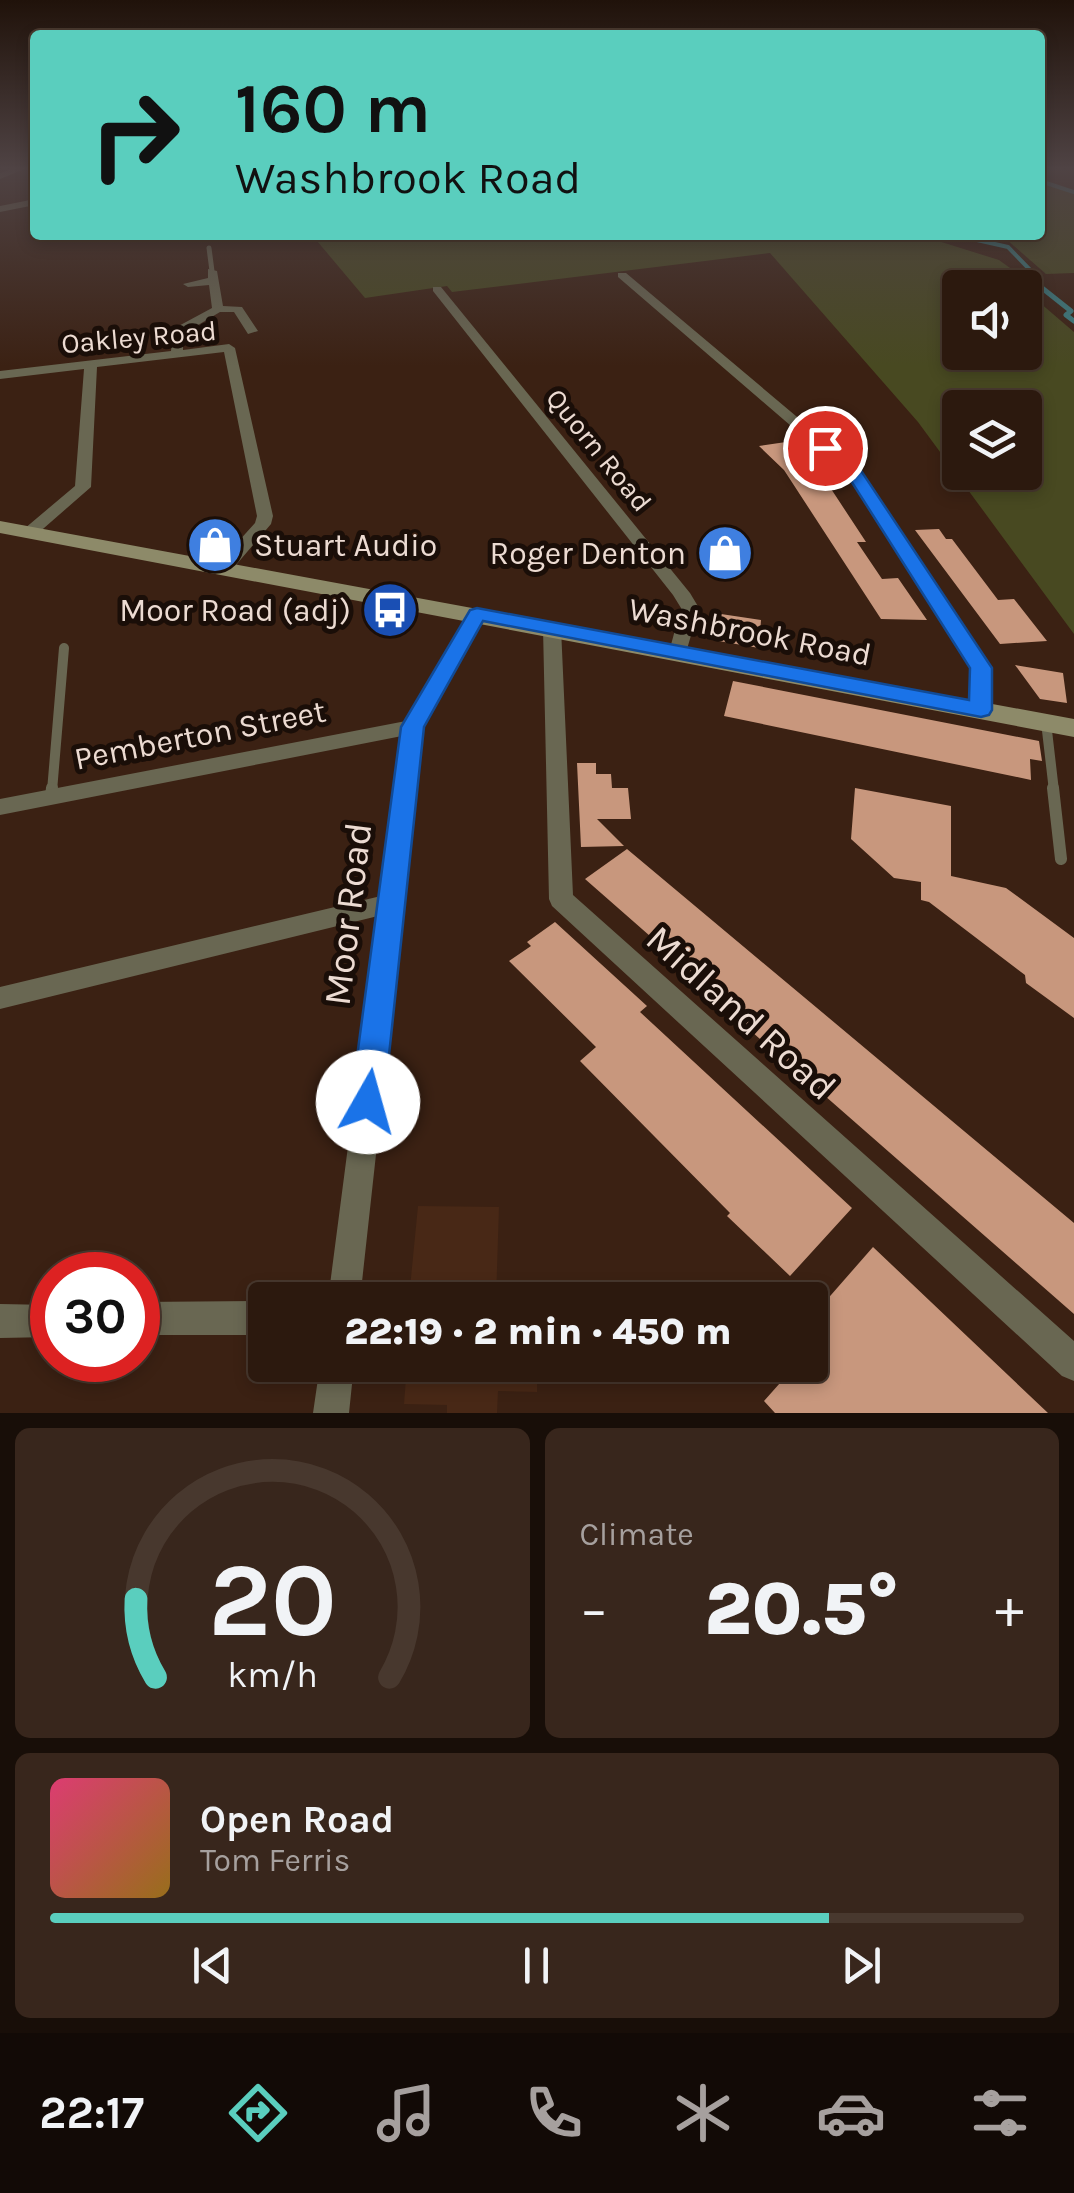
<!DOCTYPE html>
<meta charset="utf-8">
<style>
:root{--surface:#2c190e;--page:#38261c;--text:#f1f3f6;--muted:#a6a09e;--line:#48382e;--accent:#5acebe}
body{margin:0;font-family:Karla,sans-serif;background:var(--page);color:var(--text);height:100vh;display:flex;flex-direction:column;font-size:38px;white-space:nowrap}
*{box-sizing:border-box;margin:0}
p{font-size:32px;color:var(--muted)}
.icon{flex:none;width:55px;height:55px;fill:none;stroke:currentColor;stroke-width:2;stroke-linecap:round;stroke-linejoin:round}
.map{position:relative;height:1413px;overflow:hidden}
.sheet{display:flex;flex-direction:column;gap:15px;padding:15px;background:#180e08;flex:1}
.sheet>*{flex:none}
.banner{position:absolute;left:30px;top:30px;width:1015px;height:210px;border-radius:10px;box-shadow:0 5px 15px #0003,0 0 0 2px var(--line);background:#5acebe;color:#111;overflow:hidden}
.tools{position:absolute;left:942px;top:270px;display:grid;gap:20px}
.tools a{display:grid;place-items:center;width:100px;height:100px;border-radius:10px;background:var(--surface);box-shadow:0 5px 15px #0003,0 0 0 2px var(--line);font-size:50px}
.speed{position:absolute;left:30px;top:1252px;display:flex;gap:20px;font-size:50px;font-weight:700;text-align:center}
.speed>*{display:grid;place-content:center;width:130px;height:130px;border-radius:50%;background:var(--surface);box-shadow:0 5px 15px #0003,0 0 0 2px var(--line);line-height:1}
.speed .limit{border:15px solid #d22;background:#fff;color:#111}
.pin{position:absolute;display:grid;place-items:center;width:85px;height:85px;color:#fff;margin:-42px;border:5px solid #fff;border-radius:50%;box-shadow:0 2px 10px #0007}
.me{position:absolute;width:110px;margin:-55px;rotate:7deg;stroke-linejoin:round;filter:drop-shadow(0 0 8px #0008)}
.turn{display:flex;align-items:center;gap:35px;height:210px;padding:0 40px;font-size:45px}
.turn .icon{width:130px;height:130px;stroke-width:2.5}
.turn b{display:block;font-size:70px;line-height:85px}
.big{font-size:75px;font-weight:800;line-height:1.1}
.sheet .card{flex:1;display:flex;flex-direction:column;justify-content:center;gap:15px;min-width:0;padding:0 35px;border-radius:15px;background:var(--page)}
.sheet .dial{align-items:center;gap:0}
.dial svg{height:260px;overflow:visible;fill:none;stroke:var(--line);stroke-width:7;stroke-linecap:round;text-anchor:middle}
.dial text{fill:var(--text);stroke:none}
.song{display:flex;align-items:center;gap:30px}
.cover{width:120px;height:120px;border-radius:15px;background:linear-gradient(135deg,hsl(340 70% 55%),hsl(40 70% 35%))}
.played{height:10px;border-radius:5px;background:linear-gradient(90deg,var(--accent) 80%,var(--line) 80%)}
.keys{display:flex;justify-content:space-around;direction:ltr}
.heat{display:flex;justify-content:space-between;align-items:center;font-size:55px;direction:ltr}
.sheet .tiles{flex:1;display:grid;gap:15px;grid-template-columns:1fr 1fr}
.card:last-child{grid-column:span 2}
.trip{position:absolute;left:248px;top:1282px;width:580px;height:100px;border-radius:10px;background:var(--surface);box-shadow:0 5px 15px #0003,0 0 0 2px var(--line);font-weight:800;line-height:100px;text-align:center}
.tab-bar{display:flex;height:160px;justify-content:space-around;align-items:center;background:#120a06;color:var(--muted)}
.tab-bar .icon{width:70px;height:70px}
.tab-bar .selected{color:var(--accent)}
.tab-bar b{font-size:45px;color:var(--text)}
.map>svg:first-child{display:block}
</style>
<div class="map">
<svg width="1074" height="1413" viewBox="0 0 1074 1413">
<rect width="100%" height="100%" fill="#3b2113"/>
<path fill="#482816" d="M418,1206l81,1 -3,93h-101l14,-2z
M407,1365h130v27l-39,-1 -1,22h-50v-8l-43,-1z"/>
<path fill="#484921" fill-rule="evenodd" d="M1040,182l34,11v80l-28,1 -40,-35 -15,-4h49z
M312,235h607l80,25 22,16 1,11 -62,1v64h65v-62l49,42v302l-156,-212 -148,-169 -318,39 -5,-6 -82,12zM960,408h65v64h-65z"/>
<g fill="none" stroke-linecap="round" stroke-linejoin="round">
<path stroke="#3a8084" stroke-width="4" d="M1040,181l34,11
M955,235l53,12 26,27"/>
<path stroke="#3a8084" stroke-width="5" d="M1031,271l8,8 -2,5 34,27 -5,4 8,6"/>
</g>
<path fill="#c8977d" d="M786,442l32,27 48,73h-9l25,37 16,-1 29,42 -46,-1 -97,-149 -25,-24z
M939,529l7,10h6l46,61 16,-1 33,42 -47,3 -85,-114z
M721,614l40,6 -2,28 -46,-8z
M1015,665l48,8 4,30 -27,-4z
M733,681l306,60 3,20 -12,-2 1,21 -307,-64z
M577,763h19v11h15l1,14h16l3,31h-34l27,27 -43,1z
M855,788l96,18v70l55,12 68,50v80l-48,-35 -1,-8 -96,-73 -8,-2v-18l-27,-4 -43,-39z
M627,849l447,374v91l-379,-332 4,-3 -114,-100z
M555,922l92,84 -7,6 212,196 -62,68 -63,-60 3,-3 -150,-152 16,-14 -87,-86 22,-15 -4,-4z
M873,1247l175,166h-273l-11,-12 32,-36h14v-46z"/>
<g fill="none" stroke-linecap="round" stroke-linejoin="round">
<path stroke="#696752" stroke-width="5" d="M209,248l3,23"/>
<path stroke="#696752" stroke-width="10" d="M1046,722l8,69
M52,791l12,-143"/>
<path stroke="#696752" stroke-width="12" d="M1053,788l8,71
M51,797l1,-9"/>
<path fill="#696752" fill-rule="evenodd" d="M15,168h12l-27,11v-6z
M35,199v6l-35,7v-6z
M208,269l9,2 6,35 19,1 16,24 -10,3 -14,-22h-14l-37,22v16l46,-6 6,4 38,168 -2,8 -41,48h-12v-8l37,-41 2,-7 -33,-164 -127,15 -6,120 -55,48h-12v-6l51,-43 9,-117 -84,10v-8l171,-20 2,-22 39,-21 -3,-23 -21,2 -5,-3 25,-6z
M618,273h8l233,196 132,200v40l-3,5 -7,2 -10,-7v-40l-123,-194 -230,-198z
M433,287h8l249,306 9,15 -14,48 -7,2 -9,-6 12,-44 -8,-13 -240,-304z
M477,609l9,5 -63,113 -63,573h-32l50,-384 -378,93v-22l381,-91 21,-160 -402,79v-16l406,-78 62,-107z
M552,623l9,5 12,267 501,446v40l-12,-5 -510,-470 -3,-7 -6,-271z
M265,1301v34h-127v-33z
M0,1304l52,1v32l-52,1z
M320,1365h34l-5,48h-36z"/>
<path fill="#8d8a69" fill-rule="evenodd" d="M0,521l1074,198v18l-1074,-204z"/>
</g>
<linearGradient id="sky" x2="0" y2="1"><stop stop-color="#20120a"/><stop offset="0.46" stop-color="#4f4344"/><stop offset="1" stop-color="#4f4344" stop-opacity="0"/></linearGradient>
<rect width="1074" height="366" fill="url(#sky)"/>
<path fill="#1a73e8" stroke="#114b97" stroke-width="2.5" d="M825,443l35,26 132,199v42l-3,5 -8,2 -498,-96 -59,106 -40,375 -5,10 -11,5 -12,-5 -5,-10 50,-375 69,-117 7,-2 492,92 1,-32 -122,-192 -31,-28z"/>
<defs>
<g id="shop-disc" transform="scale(2.875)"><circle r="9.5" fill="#3f7fe0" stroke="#1a0e08"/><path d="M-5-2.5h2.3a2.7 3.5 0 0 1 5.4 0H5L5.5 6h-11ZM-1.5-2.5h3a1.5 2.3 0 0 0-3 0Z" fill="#fff"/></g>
<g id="bus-disc" transform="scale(2.875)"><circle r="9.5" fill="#1a4fb4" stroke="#1a0e08"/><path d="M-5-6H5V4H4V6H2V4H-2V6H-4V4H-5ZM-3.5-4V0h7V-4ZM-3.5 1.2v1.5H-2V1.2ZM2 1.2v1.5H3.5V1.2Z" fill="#fff"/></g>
</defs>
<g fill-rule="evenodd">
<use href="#shop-disc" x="215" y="545"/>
<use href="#shop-disc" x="725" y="553"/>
<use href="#bus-disc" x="390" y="610"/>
</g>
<g text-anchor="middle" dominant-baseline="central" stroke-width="10" stroke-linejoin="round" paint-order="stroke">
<g font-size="28" fill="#ecdbd2" stroke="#1a0e08">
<text transform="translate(139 337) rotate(-5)">Oakley Road</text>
<text transform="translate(599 450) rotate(51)">Quorn Road</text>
</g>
<g font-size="32" fill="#ecdbd2" stroke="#1a0e08" text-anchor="end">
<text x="254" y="545" text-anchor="start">Stuart Audio</text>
<text x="686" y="553">Roger Denton</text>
<text x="351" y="610">Moor Road (adj)</text>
</g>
<g font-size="32" fill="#ecdbd2" stroke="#1a0e08">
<text transform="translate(750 632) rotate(11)">Washbrook Road</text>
<text transform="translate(200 735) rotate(-11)">Pemberton Street</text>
</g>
<g font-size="38" fill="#ecdbd2" stroke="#1a0e08">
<text transform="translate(348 914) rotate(-83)">Moor Road</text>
<text transform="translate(741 1013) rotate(42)">Midland Road</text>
</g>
</g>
</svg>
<div class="tools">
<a><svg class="icon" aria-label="sound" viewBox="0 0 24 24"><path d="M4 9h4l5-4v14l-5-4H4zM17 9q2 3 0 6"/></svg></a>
<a><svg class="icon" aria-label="layers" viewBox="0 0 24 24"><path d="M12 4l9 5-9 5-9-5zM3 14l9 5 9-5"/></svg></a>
</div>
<div class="speed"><div class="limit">30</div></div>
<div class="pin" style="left:825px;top:448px;background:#d93025"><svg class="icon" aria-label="arrive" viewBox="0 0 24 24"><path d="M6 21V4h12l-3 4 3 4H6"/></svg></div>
<svg class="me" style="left:368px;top:1102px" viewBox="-20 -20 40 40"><circle r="19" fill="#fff"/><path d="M0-13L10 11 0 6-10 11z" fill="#1a73e8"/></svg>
<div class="trip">22:19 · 2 min · 450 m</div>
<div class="banner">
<div class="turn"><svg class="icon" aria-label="right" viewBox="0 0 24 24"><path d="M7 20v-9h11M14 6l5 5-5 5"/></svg><div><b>160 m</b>Washbrook Road</div></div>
</div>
</div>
<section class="sheet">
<div class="tiles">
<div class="card dial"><svg viewBox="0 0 100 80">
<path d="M14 69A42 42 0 1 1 86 69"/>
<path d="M14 69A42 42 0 0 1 8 45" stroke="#5acebe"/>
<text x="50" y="56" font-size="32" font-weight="700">20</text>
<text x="50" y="72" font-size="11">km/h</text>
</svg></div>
<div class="card"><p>Climate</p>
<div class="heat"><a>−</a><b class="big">20.5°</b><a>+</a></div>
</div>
<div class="card">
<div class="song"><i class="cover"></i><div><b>Open Road</b><p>Tom Ferris</p></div></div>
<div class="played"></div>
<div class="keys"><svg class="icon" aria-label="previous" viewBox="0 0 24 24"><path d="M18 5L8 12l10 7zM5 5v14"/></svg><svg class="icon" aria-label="pause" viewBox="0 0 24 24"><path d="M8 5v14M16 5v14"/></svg><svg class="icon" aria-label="next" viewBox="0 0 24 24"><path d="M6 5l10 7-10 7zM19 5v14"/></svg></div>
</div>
</div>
</section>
<nav class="tab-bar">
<b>22:17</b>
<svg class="icon selected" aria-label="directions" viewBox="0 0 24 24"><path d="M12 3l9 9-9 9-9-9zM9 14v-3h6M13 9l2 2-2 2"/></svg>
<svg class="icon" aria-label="music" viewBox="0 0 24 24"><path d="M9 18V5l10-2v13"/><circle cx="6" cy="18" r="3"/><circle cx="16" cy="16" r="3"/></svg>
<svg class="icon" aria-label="phone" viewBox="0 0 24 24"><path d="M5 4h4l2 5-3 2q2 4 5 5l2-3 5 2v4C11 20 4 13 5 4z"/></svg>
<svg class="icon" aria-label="climate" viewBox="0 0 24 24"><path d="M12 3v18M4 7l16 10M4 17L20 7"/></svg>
<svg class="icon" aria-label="car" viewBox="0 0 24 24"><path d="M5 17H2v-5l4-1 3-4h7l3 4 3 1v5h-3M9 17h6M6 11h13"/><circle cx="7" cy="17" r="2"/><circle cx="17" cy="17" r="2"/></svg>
<svg class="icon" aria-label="filters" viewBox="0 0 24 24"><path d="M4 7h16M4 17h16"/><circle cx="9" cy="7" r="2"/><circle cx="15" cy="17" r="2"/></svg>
</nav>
